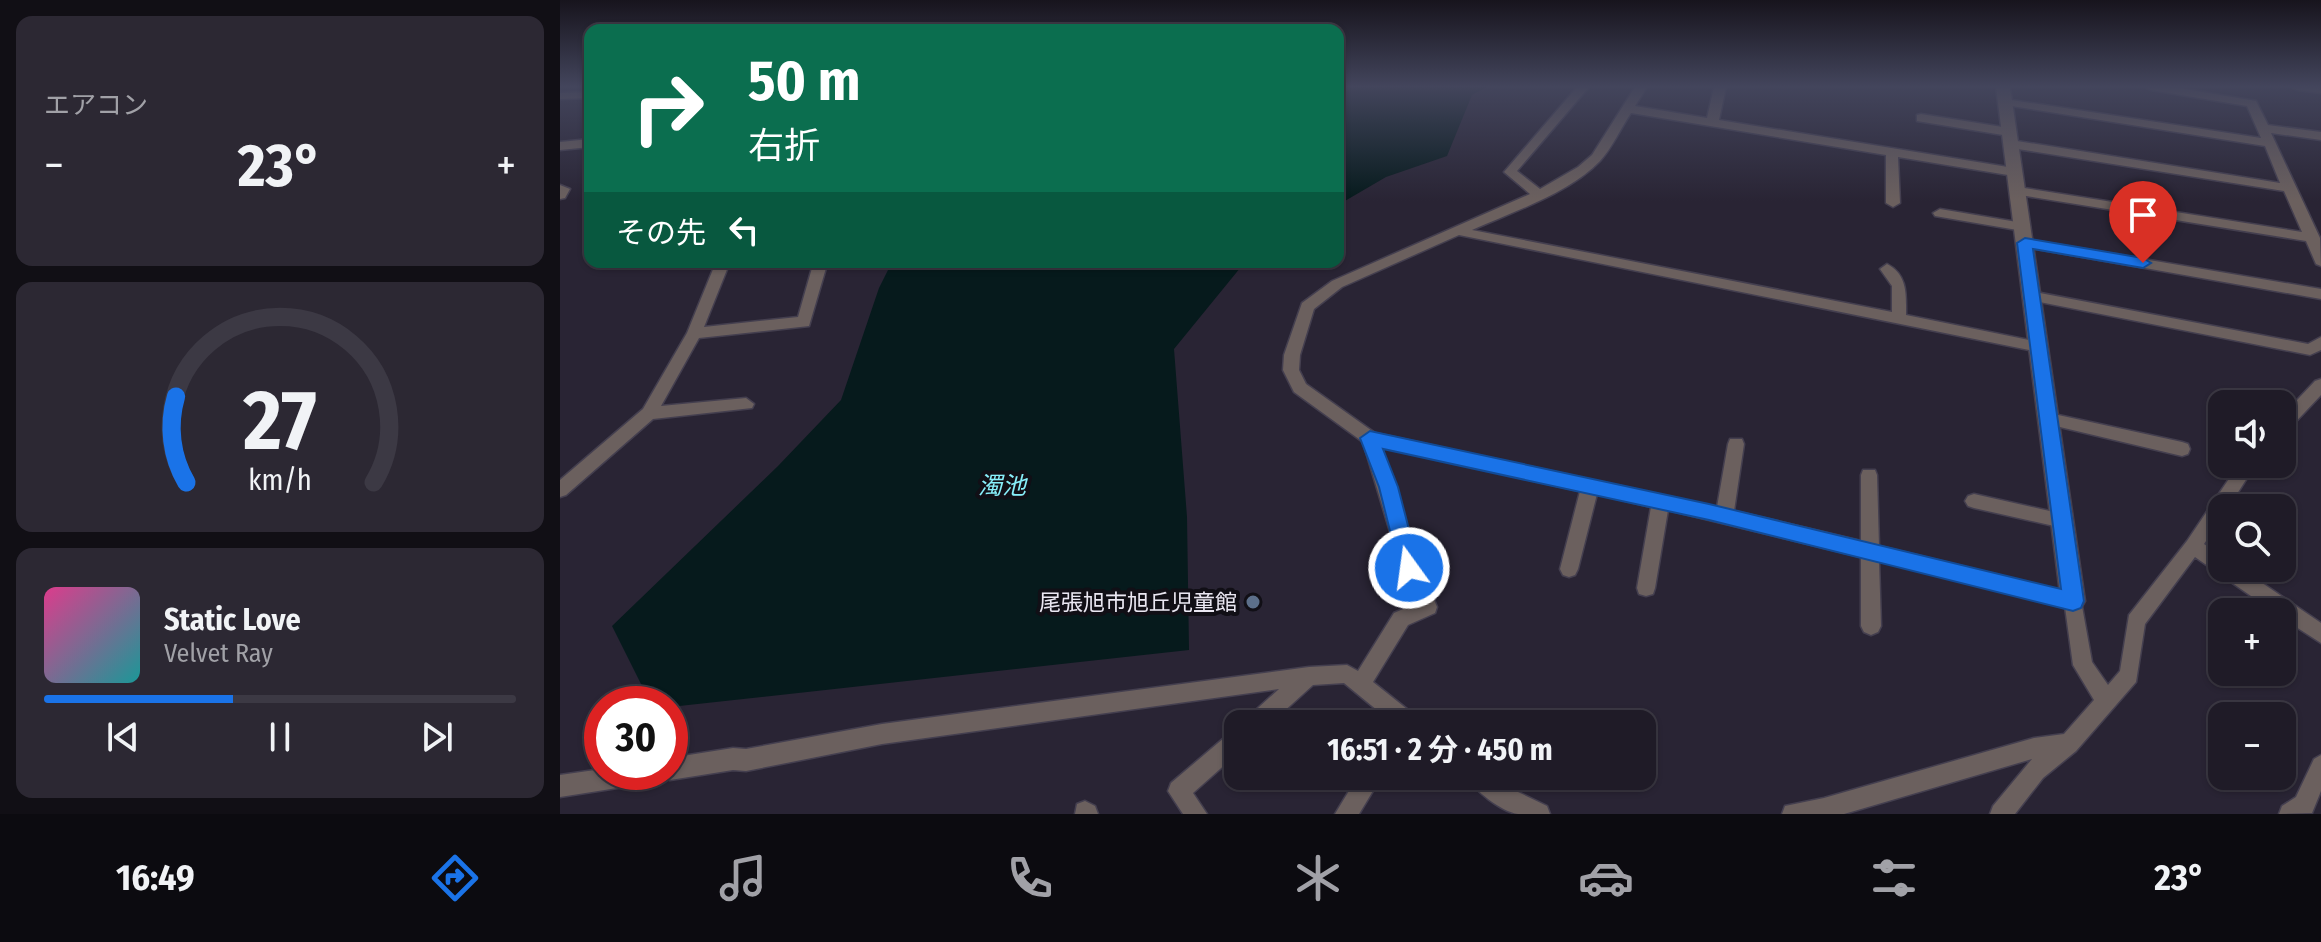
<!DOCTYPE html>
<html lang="ja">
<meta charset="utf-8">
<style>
:root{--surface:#1f1b27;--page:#2c2833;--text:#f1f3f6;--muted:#a1a1a7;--line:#3c3944;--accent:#1a73e8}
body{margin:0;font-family:"Fira Sans Condensed","Noto Sans JP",sans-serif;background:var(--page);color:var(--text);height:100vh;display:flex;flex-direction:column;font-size:30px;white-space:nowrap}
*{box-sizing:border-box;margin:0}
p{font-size:26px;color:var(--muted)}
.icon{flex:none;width:44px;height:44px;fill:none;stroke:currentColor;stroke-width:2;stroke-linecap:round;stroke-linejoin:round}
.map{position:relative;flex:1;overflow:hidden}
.sheet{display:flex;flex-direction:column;gap:16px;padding:16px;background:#110f15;width:560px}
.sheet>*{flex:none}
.top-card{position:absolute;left:24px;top:24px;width:760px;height:244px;border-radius:16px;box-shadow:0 2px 6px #0004,0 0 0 2px var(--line);background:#0b6e4f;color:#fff;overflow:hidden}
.fabs{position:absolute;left:1648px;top:390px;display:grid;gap:16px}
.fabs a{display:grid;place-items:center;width:88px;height:88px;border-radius:16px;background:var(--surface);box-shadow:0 2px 6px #0004,0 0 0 2px var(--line);font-size:40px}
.speed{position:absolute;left:24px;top:686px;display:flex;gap:16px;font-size:40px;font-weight:700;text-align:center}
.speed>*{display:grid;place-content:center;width:104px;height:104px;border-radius:50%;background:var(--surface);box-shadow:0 2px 6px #0004,0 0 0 2px var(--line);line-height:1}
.speed .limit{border:12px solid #d22;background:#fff;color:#111}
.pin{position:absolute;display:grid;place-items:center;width:68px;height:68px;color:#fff;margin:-82px -34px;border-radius:50% 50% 50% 0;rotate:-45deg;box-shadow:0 0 8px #0007}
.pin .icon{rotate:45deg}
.me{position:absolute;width:88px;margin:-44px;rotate:346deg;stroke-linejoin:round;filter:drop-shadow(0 0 6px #0008)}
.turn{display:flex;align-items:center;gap:28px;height:168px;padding:0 32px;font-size:36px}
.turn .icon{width:104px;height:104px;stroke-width:2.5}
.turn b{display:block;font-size:56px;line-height:68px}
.then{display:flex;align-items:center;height:76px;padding:0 32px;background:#0003;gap:16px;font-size:30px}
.big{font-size:60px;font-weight:700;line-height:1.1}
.sheet .card{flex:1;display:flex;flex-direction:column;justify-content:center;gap:12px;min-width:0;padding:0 28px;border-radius:16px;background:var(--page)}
.sheet .dial{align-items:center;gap:0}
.dial svg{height:208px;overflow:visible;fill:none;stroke:var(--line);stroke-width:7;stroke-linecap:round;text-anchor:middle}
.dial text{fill:var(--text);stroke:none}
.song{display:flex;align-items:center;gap:24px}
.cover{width:96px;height:96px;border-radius:12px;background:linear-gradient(135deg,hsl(330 70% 55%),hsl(180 70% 35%))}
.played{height:8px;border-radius:4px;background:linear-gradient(90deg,var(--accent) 40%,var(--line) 40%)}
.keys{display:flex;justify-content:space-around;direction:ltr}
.heat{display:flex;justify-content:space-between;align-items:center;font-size:44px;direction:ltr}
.trip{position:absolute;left:664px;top:710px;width:432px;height:80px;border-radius:16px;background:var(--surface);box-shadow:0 2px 6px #0004,0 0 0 2px var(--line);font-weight:700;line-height:80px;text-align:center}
.tab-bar{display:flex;height:128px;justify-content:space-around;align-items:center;background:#0c0b10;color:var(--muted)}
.tab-bar .icon{width:56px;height:56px}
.tab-bar .selected{color:var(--accent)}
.tab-bar b{font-size:36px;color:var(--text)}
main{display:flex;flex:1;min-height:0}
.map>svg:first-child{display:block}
</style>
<main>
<section class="sheet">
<div class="card"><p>エアコン</p>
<div class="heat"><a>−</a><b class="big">23°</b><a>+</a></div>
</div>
<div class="card dial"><svg viewBox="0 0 100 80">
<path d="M14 69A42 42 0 1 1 86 69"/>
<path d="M14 69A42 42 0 0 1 10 36" stroke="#1a73e8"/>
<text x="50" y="56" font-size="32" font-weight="700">27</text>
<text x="50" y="72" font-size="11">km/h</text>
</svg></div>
<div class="card">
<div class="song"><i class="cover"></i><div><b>Static Love</b><p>Velvet Ray</p></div></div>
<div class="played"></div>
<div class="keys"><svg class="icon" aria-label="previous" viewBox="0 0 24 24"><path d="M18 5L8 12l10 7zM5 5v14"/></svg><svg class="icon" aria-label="pause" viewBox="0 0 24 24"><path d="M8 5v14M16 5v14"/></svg><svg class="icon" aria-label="next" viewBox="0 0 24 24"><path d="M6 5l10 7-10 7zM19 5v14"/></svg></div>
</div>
</section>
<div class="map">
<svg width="1761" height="814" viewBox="0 0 1761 814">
<rect width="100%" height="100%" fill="#292434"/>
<path fill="#061a1c" d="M778,87h149l-15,8 -25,61 -61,21 -48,28z
M332,262h353l-71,87 13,168 2,133 -519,57v-3h-19l-39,-78 166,-160 63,-66 38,-112z"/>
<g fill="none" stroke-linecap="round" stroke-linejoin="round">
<g stroke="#443f4f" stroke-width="3">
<path id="minor" d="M1017,87h12l-72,84 23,18 38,-22 14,-12 43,-68h12l-12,19 72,12 7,-31h12l-7,33 295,48 6,4 -6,4 -116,-19 2,46 -7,4 -7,-4v-48l-255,-42c-10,15 -19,35 -31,48 -30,32 -88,51 -128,69l420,82v-26l-12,-17 7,-5c21,11 19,31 19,51l133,27 8,5 -8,5 -580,-117 -117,52 -28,22 -14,46 -1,15 7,14 69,49 342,74 11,-63 2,-5h12l2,5 -10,67 127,30v-66l2,-5h12l2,5 2,71 201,49 12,67 16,23 12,-14 9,-56 58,-74 52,-77h17l-28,44h-6v9l-18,27 18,12v12h18l81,55v20l-39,-25v-6h-8l-79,-55 -50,67 -9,58 -60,69 -33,27 -28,36h-25l3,-8 39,-47 -188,55h-62l3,-8 39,-8 210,-60 30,-4 30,-34 -21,-35 -8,-58 -186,-46 2,65 -3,6 -7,3 -7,-3 -3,-6v-69l-193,-47 -13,78 -2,6 -7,2 -7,-2 -2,-6 14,-81 -54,-13 -19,75 -3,6 -6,2 -6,-2 -3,-6 20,-78 -199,-44 39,119 17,41 -2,6 -27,12 -35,57 44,35 3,7h-26l-50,-41 -31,2 -43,39h-25l3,-7 31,-28 -397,55 -136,27 -13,-1 -63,10 -8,-3 -1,-5h9v-14l63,-10 13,1 136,-25 427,-57 38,-2 11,6 36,-58 23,-10 -23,-58 -31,-103 -69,-50 -11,-22 1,-15 18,-52 30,-22 198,-87 -26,-22z
M1585,87h28l83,14 12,24 53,7v8l-50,-7 49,105 1,28 -5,-2 -10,-23 -293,-47 -1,-3 6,-4 284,45 -18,-41 -273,-43 -6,-4 6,-4 269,43 -15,-37 -260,-41 -6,-3 6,-3 256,39 -14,-32 -96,-16z
M1731,87h30v6l-24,-3z
M30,92v6l-30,1v-6z
M1361,114l88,14 6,4 -6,4 -92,-15v-6z
M30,139v8l-30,3v-8z
M0,185l10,4 -5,9 -5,1z
M1380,209l83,14 7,4 -7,4 -88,-15 -2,-3z
M1465,239l296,50v10l-301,-53 -2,-3z
M156,262h14l-26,65 94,-10 14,-49 7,-5 7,5 -17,58 -110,12 -38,68 85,-8 8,6 -2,4 -99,11 -87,76 -6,2v-17l83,-71 44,-76z
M1470,291l278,53 13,-7v13l-11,5 -285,-56 -2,-3 2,-3z
M1761,379v16l-33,35 -6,2v-16l33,-35z
M1489,413l133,29 6,2 2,5 -2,5 -6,2 -139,-33 -2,-4 2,-4z
M1414,494l89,20 6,2 3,5 -3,5 -6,2 -89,-20 -6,-2 -3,-5 3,-5z
M678,729v24l-45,40 14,21h-24l-15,-23 3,-8 60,-51z
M1761,755v36l-9,22 -33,1 3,-8 14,-9 18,-38z
M42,769v3h58l-3,8 -8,3 -89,14v-22z
M798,776h24l-23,38h-24z
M907,776h29l22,16 29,14 3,8c-10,0 -22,0 -32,0 -16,-2 -45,-24 -51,-38z
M525,801l10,5 3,8h-23l2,-10z"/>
</g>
<g stroke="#443f4f" stroke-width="3">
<path id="tertiary" d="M1436,87h14l75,514 -4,7 -8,3 -8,-3 -4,-7z"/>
</g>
<use href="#minor" fill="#6b605e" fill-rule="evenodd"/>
<use href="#tertiary" fill="#6b605e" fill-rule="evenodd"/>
</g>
<linearGradient id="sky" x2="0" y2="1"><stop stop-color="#17141d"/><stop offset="0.43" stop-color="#43455c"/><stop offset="1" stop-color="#43455c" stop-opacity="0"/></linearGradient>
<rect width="1761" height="201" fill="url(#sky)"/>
<path fill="#1a73e8" stroke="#114b97" stroke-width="2" d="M1465,238l118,20 8,5 -8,5 -110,-19 51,352 -3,7 -8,3 -364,-91 -326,-71 15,38 21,81 -3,7 -7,2 -8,-2 -22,-88 -19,-49 10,-7 339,73 352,85 -44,-346z"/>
<circle fill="#5c6f8a" stroke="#110f16" stroke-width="3" cx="693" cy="602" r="8"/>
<g text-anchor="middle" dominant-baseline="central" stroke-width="8" stroke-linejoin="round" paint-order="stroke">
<g font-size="22" fill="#eae7f2" stroke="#110f16" text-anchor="end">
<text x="677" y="602">尾張旭市旭丘児童館</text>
</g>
<g font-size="24" font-style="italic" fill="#88effa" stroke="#110f16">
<text x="442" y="486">濁池</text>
</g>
</g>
</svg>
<div class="fabs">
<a><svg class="icon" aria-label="sound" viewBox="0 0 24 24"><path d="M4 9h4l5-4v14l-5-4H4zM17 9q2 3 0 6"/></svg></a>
<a><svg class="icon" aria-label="search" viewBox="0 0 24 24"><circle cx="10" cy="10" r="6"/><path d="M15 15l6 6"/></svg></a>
<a>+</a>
<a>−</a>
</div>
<div class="speed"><div class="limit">30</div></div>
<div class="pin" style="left:1583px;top:263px;background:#d93025"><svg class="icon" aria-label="arrive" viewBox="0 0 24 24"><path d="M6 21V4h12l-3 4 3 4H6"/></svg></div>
<svg class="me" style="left:849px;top:568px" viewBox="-20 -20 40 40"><circle r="17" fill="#1a73e8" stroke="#fff" stroke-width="3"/><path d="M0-11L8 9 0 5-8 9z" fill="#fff"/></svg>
<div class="trip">16:51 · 2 分 · 450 m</div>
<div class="top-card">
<div class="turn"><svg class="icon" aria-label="right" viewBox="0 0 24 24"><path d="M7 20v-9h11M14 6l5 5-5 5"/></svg><div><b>50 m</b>右折</div></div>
<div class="then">その先<svg class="icon" aria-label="left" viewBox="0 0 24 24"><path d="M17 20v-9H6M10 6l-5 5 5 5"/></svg></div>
</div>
</div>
</main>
<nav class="tab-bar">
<b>16:49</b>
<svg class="icon selected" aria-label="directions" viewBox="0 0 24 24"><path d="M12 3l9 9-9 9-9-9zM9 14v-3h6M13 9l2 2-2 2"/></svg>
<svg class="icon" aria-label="music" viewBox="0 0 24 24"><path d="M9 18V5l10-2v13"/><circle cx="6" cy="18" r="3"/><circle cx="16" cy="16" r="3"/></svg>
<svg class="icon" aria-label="phone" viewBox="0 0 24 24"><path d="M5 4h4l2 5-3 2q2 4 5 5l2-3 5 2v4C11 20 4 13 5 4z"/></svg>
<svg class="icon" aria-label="climate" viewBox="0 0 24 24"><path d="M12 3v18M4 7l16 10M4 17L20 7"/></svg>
<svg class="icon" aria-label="car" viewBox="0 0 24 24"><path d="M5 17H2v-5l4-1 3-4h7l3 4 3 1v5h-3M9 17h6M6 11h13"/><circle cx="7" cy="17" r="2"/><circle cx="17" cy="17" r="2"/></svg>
<svg class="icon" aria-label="filters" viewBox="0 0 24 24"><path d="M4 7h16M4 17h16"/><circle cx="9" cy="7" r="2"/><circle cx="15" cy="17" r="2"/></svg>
<b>23°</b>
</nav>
